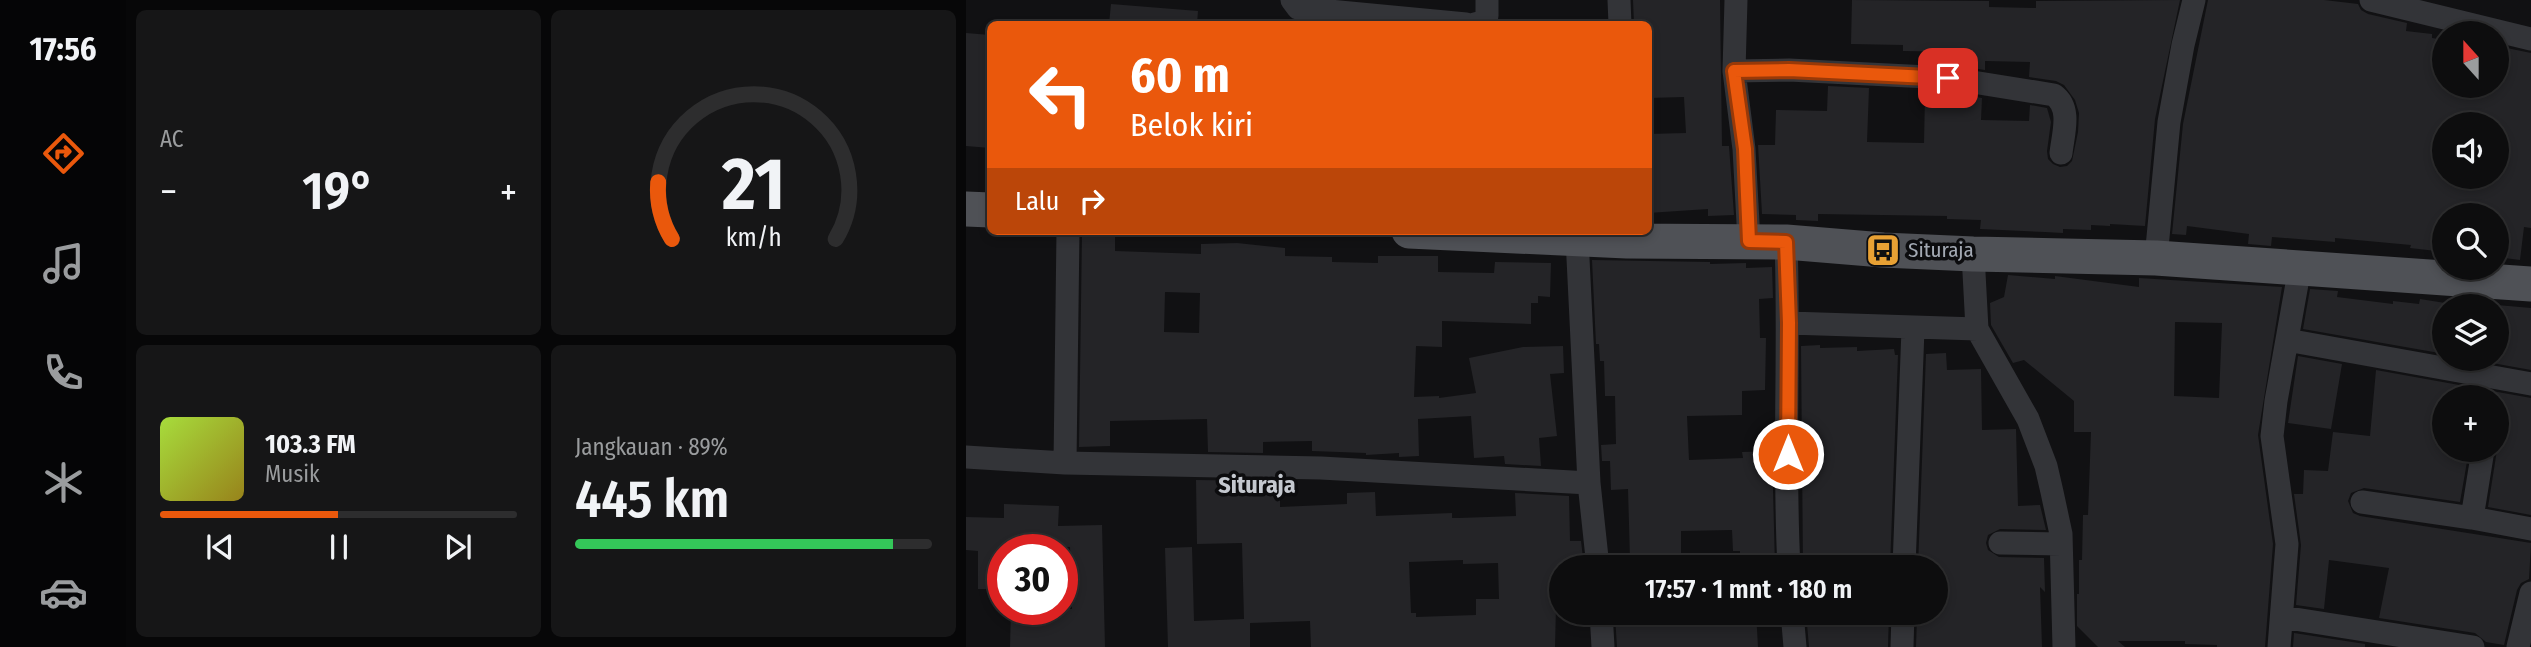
<!DOCTYPE html>
<html lang="id">
<meta charset="utf-8">
<style>
:root{--surface:#0d0d0e;--page:#161617;--text:#f1f3f6;--muted:#9a9c9e;--line:#2d2d2e;--accent:#ea580c}
body{margin:0;font-family:"Fira Sans Condensed",sans-serif;background:var(--page);color:var(--text);height:100vh;display:flex;flex-direction:column;font-size:26px;white-space:nowrap}
*{box-sizing:border-box;margin:0}
p{font-size:23px;color:var(--muted)}
.icon{flex:none;width:38px;height:38px;fill:none;stroke:currentColor;stroke-width:2;stroke-linecap:round;stroke-linejoin:round}
.map{position:relative;flex:1;overflow:hidden}
.sheet{display:flex;flex-direction:column;gap:10px;padding:10px;background:#070708;width:840px}
.sheet>*{flex:none}
.banner{position:absolute;left:21px;top:21px;width:665px;height:214px;border-radius:10px;box-shadow:0 4px 10px #0003,0 0 0 2px var(--line);background:#ea580c;color:#fff;overflow:hidden}
.needle{width:46px;rotate:339deg}
.fabs{position:absolute;left:1466px;top:21px;display:grid;gap:14px}
.fabs a{display:grid;place-items:center;width:77px;height:77px;border-radius:50%;background:var(--surface);box-shadow:0 4px 10px #0003,0 0 0 2px var(--line);font-size:35px}
.speed{position:absolute;left:21px;top:534px;display:flex;gap:14px;font-size:35px;font-weight:700;text-align:center}
.speed>*{display:grid;place-content:center;width:91px;height:91px;border-radius:50%;background:var(--surface);box-shadow:0 4px 10px #0003,0 0 0 2px var(--line);line-height:1}
.speed .limit{border:10px solid #d22;background:#fff;color:#111}
.pin{position:absolute;display:grid;place-items:center;width:60px;height:60px;color:#fff;margin:-30px;border-radius:14px;box-shadow:0 4px 10px #0006}
.me{position:absolute;width:77px;margin:-38px;rotate:0deg;stroke-linejoin:round;filter:drop-shadow(0 0 5px #0008)}
.turn{display:flex;align-items:center;gap:24px;height:147px;padding:0 28px;font-size:32px}
.turn .icon{width:91px;height:91px;stroke-width:2.5}
.turn b{display:block;font-size:49px;line-height:60px}
.then{display:flex;align-items:center;height:66px;padding:0 28px;background:#0003;gap:14px;font-size:26px}
.big{font-size:52px;font-weight:600;line-height:1.1}
.sheet .tile{flex:1;display:flex;flex-direction:column;justify-content:center;gap:10px;min-width:0;padding:0 24px;border-radius:10px;background:var(--page)}
.sheet .dial{align-items:center;gap:0}
.dial svg{height:182px;overflow:visible;fill:none;stroke:var(--line);stroke-width:7;stroke-linecap:round;text-anchor:middle}
.dial text{fill:var(--text);stroke:none}
.song{display:flex;align-items:center;gap:21px}
.cover{width:84px;height:84px;border-radius:10px;background:linear-gradient(135deg,hsl(80 70% 55%),hsl(50 70% 35%))}
.played{height:7px;border-radius:4px;background:linear-gradient(90deg,var(--accent) 50%,var(--line) 50%)}
.keys{display:flex;justify-content:space-around;direction:ltr}
.heat{display:flex;justify-content:space-between;align-items:center;font-size:38px;direction:ltr}
.charge{height:10px;border-radius:5px;background:linear-gradient(90deg,#34c759 89%,var(--line) 0)}
.sheet .tiles{flex:1;display:grid;gap:10px;grid-template-columns:repeat(2,1fr)}
.trip{position:absolute;left:583px;top:555px;width:399px;height:70px;border-radius:35px;background:var(--surface);box-shadow:0 4px 10px #0003,0 0 0 2px var(--line);font-weight:600;line-height:70px;text-align:center}
main{display:flex;flex:1;min-height:0}
.tab-bar{display:flex;flex-direction:column;width:126px;justify-content:space-around;align-items:center;background:#050506;color:var(--muted)}
.tab-bar .icon{width:49px;height:49px}
.tab-bar .current{color:var(--accent)}
.tab-bar b{font-size:32px;color:var(--text)}
.map>svg:first-child{display:block}
</style>
<main>
<nav class="tab-bar">
<b>17:56</b>
<svg class="icon current" aria-label="directions" viewBox="0 0 24 24"><path d="M12 3l9 9-9 9-9-9zM9 14v-3h6M13 9l2 2-2 2"/></svg>
<svg class="icon" aria-label="music" viewBox="0 0 24 24"><path d="M9 18V5l10-2v13"/><circle cx="6" cy="18" r="3"/><circle cx="16" cy="16" r="3"/></svg>
<svg class="icon" aria-label="phone" viewBox="0 0 24 24"><path d="M5 4h4l2 5-3 2q2 4 5 5l2-3 5 2v4C11 20 4 13 5 4z"/></svg>
<svg class="icon" aria-label="climate" viewBox="0 0 24 24"><path d="M12 3v18M4 7l16 10M4 17L20 7"/></svg>
<svg class="icon" aria-label="car" viewBox="0 0 24 24"><path d="M5 17H2v-5l4-1 3-4h7l3 4 3 1v5h-3M9 17h6M6 11h13"/><circle cx="7" cy="17" r="2"/><circle cx="17" cy="17" r="2"/></svg>
</nav>
<section class="sheet">
<div class="tiles">
<div class="tile"><p>AC</p>
<div class="heat"><a>−</a><b class="big">19°</b><a>+</a></div>
</div>
<div class="tile dial"><svg viewBox="0 0 100 80">
<path d="M14 69A42 42 0 1 1 86 69"/>
<path d="M14 69A42 42 0 0 1 8 44" stroke="#ea580c"/>
<text x="50" y="56" font-size="32" font-weight="700">21</text>
<text x="50" y="72" font-size="11">km/h</text>
</svg></div>
<div class="tile">
<div class="song"><i class="cover"></i><div><b>103.3 FM</b><p>Musik</p></div></div>
<div class="played"></div>
<div class="keys"><svg class="icon" aria-label="previous" viewBox="0 0 24 24"><path d="M18 5L8 12l10 7zM5 5v14"/></svg><svg class="icon" aria-label="pause" viewBox="0 0 24 24"><path d="M8 5v14M16 5v14"/></svg><svg class="icon" aria-label="next" viewBox="0 0 24 24"><path d="M6 5l10 7-10 7zM19 5v14"/></svg></div>
</div>
<div class="tile"><p>Jangkauan · 89%</p><b class="big">445 km</b><div class="charge"></div></div>
</div>
</section>
<div class="map">
<svg width="1565" height="647" viewBox="0 0 1565 647">
<rect width="100%" height="100%" fill="#111113"/>
<path fill="#242427" fill-rule="evenodd" d="M667,0h87l2,146h7l5,69 -26,1v-7l-60,4v-79l38,-1 -2,-36 -36,1v-74h-14z
M886,0l137,1v6l47,1v-7l144,-1 -25,119 -10,107 -35,-2v2l-19,-1v5l-28,-1v4l-18,-1 -65,-3 1,-9 -34,-1v-3l-129,-2v7l-22,-1v-5l-34,-1 -4,-69h17l1,-35 51,1 1,-25 41,2 -2,54 57,1 1,-48 28,1v-3l29,5 -1,22 48,1 1,-16 17,3 4,14 -4,29 1,8 5,5 7,3 7,-1 5,-5 6,-29 1,-19 -4,-13 -11,-15 -8,-4 -27,-4 1,-15 -45,-1v9l-19,-3v-15l-63,-1v-6l-52,-1z
M1242,0h116l34,4 3,6 7,4 39,9 -1,8 26,3v4l13,2v46h31l21,3v-43l34,7v175l-7,-1 -4,33 -23,-3v-42h-52v37l-35,-4 1,-3 -76,-7v4l-63,-5 -1,9 -23,-2 1,-10 -62,-8 -1,9 -14,-1 11,-110zM1479,124h52v53h-52z
M145,4l87,7 -1,13h-88z
M0,33l24,2v113l-24,-2z
M116,233l33,1v17l86,3v-10l36,-1 48,5v8l47,1v5l46,1v-7h60v16l56,1 1,-11 56,1 -1,34 -12,-1v7h-7v21l-89,-3v26l-26,-1 -2,51 25,-1v2l37,-5 -7,-35 54,-11 40,-1 1,27 -14,1 7,62 -18,2 2,28 -36,-2 -1,-8 -30,2 -3,-42 -53,3 1,37 -20,1v-4l-33,2v-2l-54,-2v-10l-49,1v11l-55,-1 -1,-33 -97,2v25l-31,1zM199,292l35,1 -1,40 -35,-1z
M626,260l118,2v2l36,-1v5l26,-1 1,31 -14,1 1,39h6l-1,52 -23,1v24l-55,1 2,44 54,-2 -1,-6 30,-1 3,116h-35v-16h-7l-1,-21 -51,1v26l-51,2 -2,-70 -17,1 -1,-29h-8l-1,-16 15,-1 -1,-48h-10l-1,-35h-4l-1,-17h-3z
M1042,275l47,4v-3l84,11v-9l143,9 -24,148 15,109 -8,103h-48v-2l-32,-1v-3h-67l7,6h-27l-21,-21v-32h2v-34h3l1,-45h5l3,-83h-17v-31l-50,-41 -11,3 -22,-38 -1,-22 14,-6zM1209,322l47,1 -3,75 -45,-2z
M1344,289l28,2 -1,6 56,7v-3l26,3 1,-5 25,4v51l-142,-25z
M1531,305l34,3v62l-61,-11h27z
M854,345v3l37,-1v4l37,-2 1,6h3l-8,212h-87l-2,-221z
M980,353l1,17 34,-1 1,61 34,-1 2,77 22,-1 6,25 -46,-1 -12,6 -2,8 2,7 11,7 45,1 1,34 -5,-5 2,60h-126l1,-30h19v-50h-18l8,-213z
M1332,356l44,8 -11,65 -43,-6z
M1410,370l155,28v117l-43,-8 9,-57v-53h-52v53h24l-9,52 -96,-14 -13,5 -3,8 5,12 7,3 171,27 -2,36 -8,4 -4,7 -13,55 -18,-3 -11,-9 -96,-15 10,-50 -60,-8 -5,49 -28,-4 5,-60 -7,-51h9l1,-24 24,1 5,-39 37,4z
M230,480l67,1v5l17,-1v22l67,-3v-11l28,-1 1,24 76,-3v5h7l57,-2 -1,-23 54,3 1,45h11l3,25h-27l-2,81h-244l-1,-26 -60,2v24h-82l-3,-99 27,-1 2,74 50,-2 -2,-76 -45,1zM497,560v4l35,-1 1,36h-23v16l-60,2v-4h-5l-2,-51z
M38,504l55,2 -1,20 44,-1 3,122h-95l1,-38h61l-2,-62 -67,-2v44h-25v-38l-12,-1v-33l38,1z
M739,612h51l2,35h-141l-2,-31 33,-1v3l57,-2z
M840,612h83l-1,35h-79z
M1328,633l71,11v3h-72z"/>
<g fill="none" stroke-linecap="round" stroke-linejoin="round">
<path stroke="#333438" stroke-width="23" d="M326,0l6,8 168,16
M653,0l1,24
M770,0l-2,71 10,78 5,92
M1405,0l160,39
M509,24l8,-2 4,-6v-16
M768,71l55,-1 159,8 106,17c18,13 9,39 7,58
M611,238l12,245 9,84
M820,242c4,108 -3,217 3,325
M1007,254l4,75 51,90 18,47 6,26 9,42 3,113
M1190,258l13,-136 14,-77 11,-45
M823,323l188,6
M1321,340l244,44
M1517,450l-11,68 59,11
M0,457l99,6 256,5 268,15
M99,463l3,-232
M1396,502l110,16
M1034,543l61,1
M938,567l9,-238
M635,612l2,35
M826,612l3,35
M1316,617l191,30
M936,647l1,-35
M1313,647l8,-103 -15,-108 4,-35 24,-134
M1552,647l13,-54"/>
<path stroke="#4f5156" stroke-width="35" d="M0,209l24,1
M443,231l218,10 159,1 97,8 90,4 183,4 375,26"/>
</g>
<g fill="none" stroke-linecap="round" stroke-linejoin="round">
<g stroke="#983908" stroke-width="18">
<path id="route" d="M822,454l1,-131 -3,-81 -37,-1 -4,-92 -11,-78 55,-1 159,8"/>
</g>
<use href="#route" stroke="#ea580c" stroke-width="12"/>
</g>
<defs>
<g id="bus-square" transform="scale(1.75)"><rect x="-9" y="-9" width="18" height="18" rx="4" fill="#e8a134" stroke="#0c0c0e"/><path d="M-5-6H5V4H4V6H2V4H-2V6H-4V4H-5ZM-3.5-4V0h7V-4ZM-3.5 1.2v1.5H-2V1.2ZM2 1.2v1.5H3.5V1.2Z" fill="#111"/></g>
</defs>
<g fill-rule="evenodd">
<use href="#bus-square" x="917" y="250"/>
</g>
<g text-anchor="middle" dominant-baseline="central" stroke-width="7" stroke-linejoin="round" paint-order="stroke">
<g font-size="21" fill="#a3a9b3" stroke="#0c0c0e" text-anchor="start">
<text x="942" y="250">Situraja</text>
</g>
<g font-size="24" font-weight="bold" fill="#c4c8cf" stroke="#0c0c0e">
<text x="291" y="485">Situraja</text>
</g>
</g>
</svg>
<div class="fabs">
<a><svg class="needle" viewBox="-14 -14 28 28"><path d="M0-13l5 13h-10z" fill="#e53935"/><path d="M0 13l5-13h-10z" fill="#9a9c9e"/></svg></a>
<a><svg class="icon" aria-label="sound" viewBox="0 0 24 24"><path d="M4 9h4l5-4v14l-5-4H4zM17 9q2 3 0 6"/></svg></a>
<a><svg class="icon" aria-label="search" viewBox="0 0 24 24"><circle cx="10" cy="10" r="6"/><path d="M15 15l6 6"/></svg></a>
<a><svg class="icon" aria-label="layers" viewBox="0 0 24 24"><path d="M12 4l9 5-9 5-9-5zM3 14l9 5 9-5"/></svg></a>
<a>+</a>
</div>
<div class="speed"><div class="limit">30</div></div>
<div class="pin" style="left:982px;top:78px;background:#d93025"><svg class="icon" aria-label="arrive" viewBox="0 0 24 24"><path d="M6 21V4h12l-3 4 3 4H6"/></svg></div>
<svg class="me" style="left:822px;top:454px" viewBox="-20 -20 40 40"><circle r="17" fill="#ea580c" stroke="#fff" stroke-width="3"/><path d="M0-11L8 9 0 5-8 9z" fill="#fff"/></svg>
<div class="trip">17:57 · 1 mnt · 180 m</div>
<div class="banner">
<div class="turn"><svg class="icon" aria-label="left" viewBox="0 0 24 24"><path d="M17 20v-9H6M10 6l-5 5 5 5"/></svg><div><b>60 m</b>Belok kiri</div></div>
<div class="then">Lalu<svg class="icon" aria-label="right" viewBox="0 0 24 24"><path d="M7 20v-9h11M14 6l5 5-5 5"/></svg></div>
</div>
</div>
</main>
